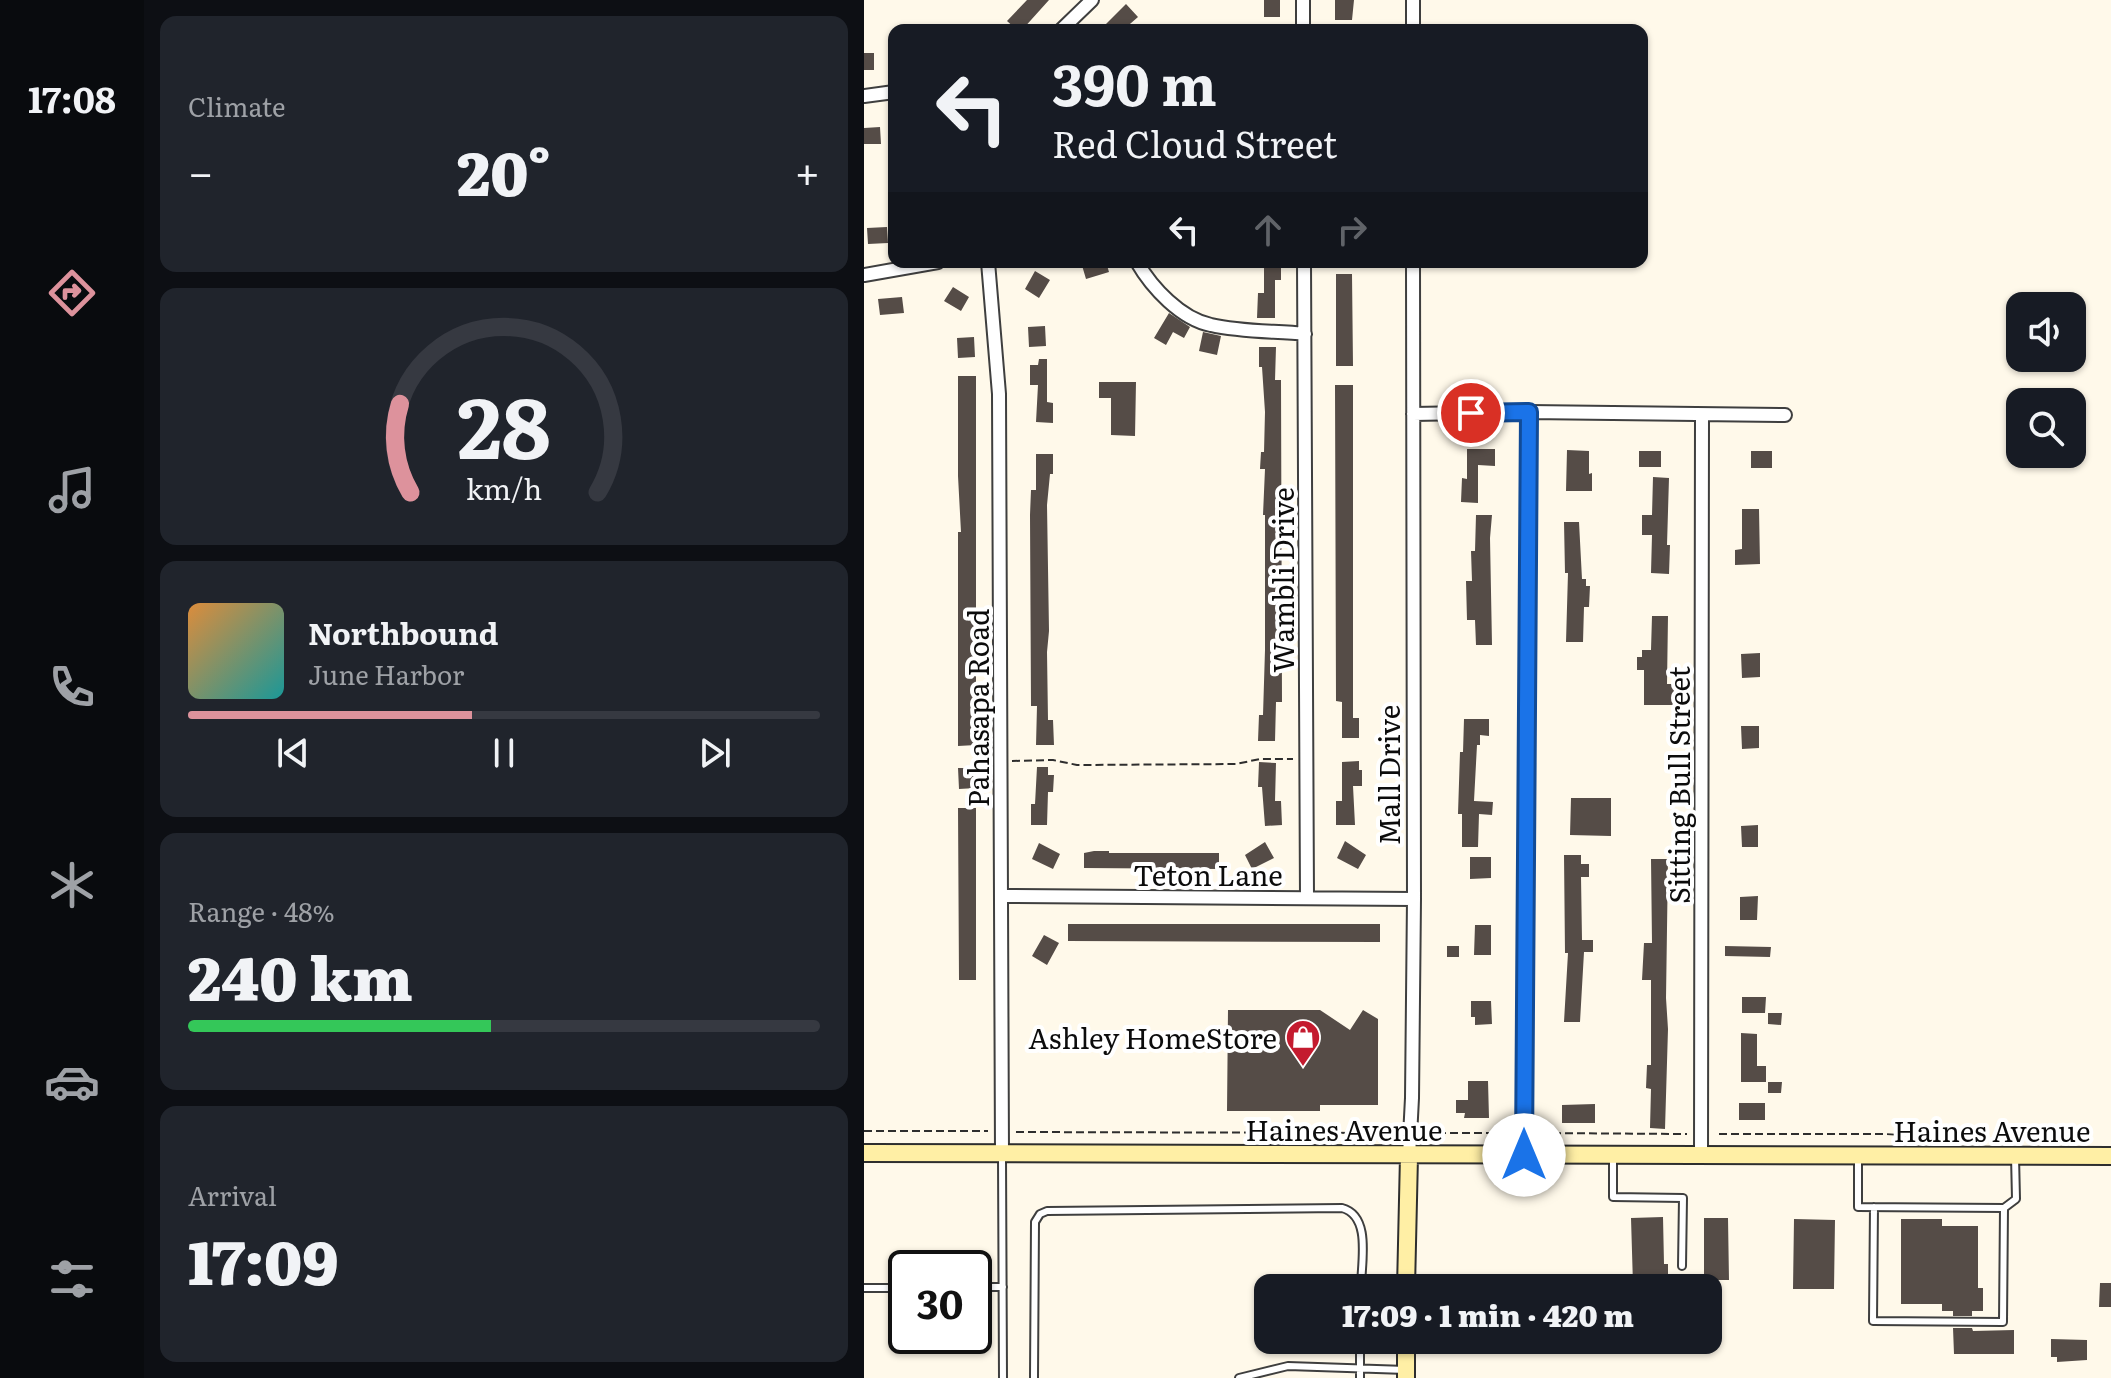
<!DOCTYPE html>
<meta charset="utf-8">
<style>
:root{--surface:#171b24;--page:#20242c;--text:#f1f3f6;--muted:#9ea1a6;--line:#363941;--accent:#dd929c}
body{margin:0;font-family:Literata,serif;background:var(--page);color:var(--text);height:100vh;display:flex;flex-direction:column;font-size:30px;white-space:nowrap}
*{box-sizing:border-box;margin:0}
p{font-size:26px;color:var(--muted)}
.icon{flex:none;width:44px;height:44px;fill:none;stroke:currentColor;stroke-width:2;stroke-linecap:round;stroke-linejoin:round}
.map{position:relative;flex:1;overflow:hidden}
.panel{display:flex;flex-direction:column;gap:16px;padding:16px;background:#0d0f14;width:720px}
.panel>*{flex:none}
.top-card{position:absolute;left:24px;top:24px;width:760px;height:244px;border-radius:16px;box-shadow:0 2px 6px #0004;background:#171b24;color:var(--text);overflow:hidden}
.buttons{position:absolute;left:1142px;top:292px;display:grid;gap:16px}
.buttons a{display:grid;place-items:center;width:80px;height:80px;border-radius:16px;background:var(--surface);box-shadow:0 2px 6px #0004;font-size:40px}
.speed{position:absolute;left:24px;top:1250px;display:flex;gap:16px;font-size:40px;font-weight:700;text-align:center}
.speed>*{display:grid;place-content:center;width:104px;height:104px;border-radius:50%;background:var(--surface);box-shadow:0 2px 6px #0004;line-height:1}
.speed .limit{border:4px solid #111;border-radius:12px;background:#fff;color:#111}
.pin{position:absolute;display:grid;place-items:center;width:68px;height:68px;color:#fff;margin:-34px;border:4px solid #fff;border-radius:50%;box-shadow:0 2px 8px #0007}
.me{position:absolute;width:88px;margin:-44px;rotate:0deg;stroke-linejoin:round;filter:drop-shadow(0 0 6px #0008)}
.turn{display:flex;align-items:center;gap:28px;height:168px;padding:0 32px;font-size:36px}
.turn .icon{width:104px;height:104px;stroke-width:2.5}
.turn b{display:block;font-size:56px;line-height:68px}
.lanes{display:flex;align-items:center;height:76px;padding:0 32px;background:#0003;justify-content:center;gap:40px;direction:ltr}
.lanes .off{opacity:.35}
.big{font-size:60px;font-weight:800;line-height:1.1}
.panel .widget{flex:1;display:flex;flex-direction:column;justify-content:center;gap:12px;min-width:0;padding:0 28px;border-radius:16px;background:var(--page)}
.panel .dial{align-items:center;gap:0}
.dial svg{height:208px;overflow:visible;fill:none;stroke:var(--line);stroke-width:7;stroke-linecap:round;text-anchor:middle}
.dial text{fill:var(--text);stroke:none}
.song{display:flex;align-items:center;gap:24px}
.cover{width:96px;height:96px;border-radius:12px;background:linear-gradient(135deg,hsl(30 70% 55%),hsl(180 70% 35%))}
.played{height:8px;border-radius:4px;background:linear-gradient(90deg,var(--accent) 45%,var(--line) 45%)}
.keys{display:flex;justify-content:space-around;direction:ltr}
.heat{display:flex;justify-content:space-between;align-items:center;font-size:44px;direction:ltr}
.charge{height:12px;border-radius:6px;background:linear-gradient(90deg,#34c759 48%,var(--line) 0)}
.trip{position:absolute;left:390px;top:1274px;width:468px;height:80px;border-radius:16px;background:var(--surface);box-shadow:0 2px 6px #0004;font-weight:800;line-height:80px;text-align:center}
main{display:flex;flex:1;min-height:0}
.dock{display:flex;flex-direction:column;width:144px;justify-content:space-around;align-items:center;background:#090b0e;color:var(--muted)}
.dock .icon{width:56px;height:56px}
.dock .selected{color:var(--accent)}
.dock b{font-size:36px;color:var(--text)}
.map>svg:first-child{display:block}
</style>
<main>
<nav class="dock">
<b>17:08</b>
<svg class="icon selected" aria-label="directions" viewBox="0 0 24 24"><path d="M12 3l9 9-9 9-9-9zM9 14v-3h6M13 9l2 2-2 2"/></svg>
<svg class="icon" aria-label="music" viewBox="0 0 24 24"><path d="M9 18V5l10-2v13"/><circle cx="6" cy="18" r="3"/><circle cx="16" cy="16" r="3"/></svg>
<svg class="icon" aria-label="phone" viewBox="0 0 24 24"><path d="M5 4h4l2 5-3 2q2 4 5 5l2-3 5 2v4C11 20 4 13 5 4z"/></svg>
<svg class="icon" aria-label="climate" viewBox="0 0 24 24"><path d="M12 3v18M4 7l16 10M4 17L20 7"/></svg>
<svg class="icon" aria-label="car" viewBox="0 0 24 24"><path d="M5 17H2v-5l4-1 3-4h7l3 4 3 1v5h-3M9 17h6M6 11h13"/><circle cx="7" cy="17" r="2"/><circle cx="17" cy="17" r="2"/></svg>
<svg class="icon" aria-label="filters" viewBox="0 0 24 24"><path d="M4 7h16M4 17h16"/><circle cx="9" cy="7" r="2"/><circle cx="15" cy="17" r="2"/></svg>
</nav>
<section class="panel">
<div class="widget"><p>Climate</p>
<div class="heat"><a>−</a><b class="big">20°</b><a>+</a></div>
</div>
<div class="widget dial"><svg viewBox="0 0 100 80">
<path d="M14 69A42 42 0 1 1 86 69"/>
<path d="M14 69A42 42 0 0 1 10 35" stroke="#dd929c"/>
<text x="50" y="56" font-size="32" font-weight="700">28</text>
<text x="50" y="72" font-size="11">km/h</text>
</svg></div>
<div class="widget">
<div class="song"><i class="cover"></i><div><b>Northbound</b><p>June Harbor</p></div></div>
<div class="played"></div>
<div class="keys"><svg class="icon" aria-label="previous" viewBox="0 0 24 24"><path d="M18 5L8 12l10 7zM5 5v14"/></svg><svg class="icon" aria-label="pause" viewBox="0 0 24 24"><path d="M8 5v14M16 5v14"/></svg><svg class="icon" aria-label="next" viewBox="0 0 24 24"><path d="M6 5l10 7-10 7zM19 5v14"/></svg></div>
</div>
<div class="widget"><p>Range · 48%</p><b class="big">240 km</b><div class="charge"></div></div>
<div class="widget"><p>Arrival</p><b class="big">17:09</b></div>
</section>
<div class="map">
<svg width="1247" height="1378" viewBox="0 0 1247 1378">
<rect width="100%" height="100%" fill="#fff9ea"/>
<path fill="#554c47" d="M163,0h22l-27,30h-5l-10,-9z
M400,0h16v17h-16z
M471,0h19l-2,20h-17z
M262,4l12,13 -15,13h-23z
M0,53h10v17h-10z
M16,127l1,17h-17v-16z
M23,227l1,16 -20,1 -1,-16z
M217,262h25l3,10 -23,7z
M400,262h17v18h-6v38h-18l1,-25h6z
M171,271l15,9 -11,18 -14,-9z
M472,274h16l1,92h-17z
M89,287l16,10 -8,14 -17,-10z
M38,297l2,16 -24,2 -2,-16z
M305,313l21,14 -6,11 -11,-6 -7,13 -12,-7z
M181,326l1,20 -17,1 -1,-20z
M339,332l18,4 -4,19 -18,-4z
M110,337l1,20 -17,1 -1,-20z
M395,347h17l-1,33h6l1,322h-6l-1,39h-17l1,-26h4l2,-65v-135h-2l2,-46h-5l1,-17h3l1,-40 -3,-45h-3z
M175,359h8v43l6,1v20l-17,-1 2,-37h-8v-20h8z
M94,376h18v369l-18,1v-214h3l-3,-56z
M235,382h37l-1,54 -24,-1v-37h-12z
M471,385h18v333h6v20h-17v-36l-6,-1z
M603,449h28v17l-17,-1v38l-17,-1 1,-24 5,1z
M703,450l22,1v23l3,-1v18h-26z
M775,451h22v16h-22z
M887,451h21v17h-21z
M172,454h17v20h-3l-3,31 2,126 -2,21 1,68h5l1,25h-18l1,-39h-6l-1,-191 1,-25h5z
M789,477l16,1 -2,67h3l-1,29 -18,-1 1,-38h-10v-20h10z
M878,509h17l1,55 -25,1v-15l7,-1z
M612,515h16l-2,23 2,107h-16l-1,-25h-8l-1,-39h6l-1,-30h4z
M700,522h15l3,57h4v7h4l-1,21h-5l-1,35h-17l2,-69h-3z
M788,616h16l-1,68h9v21h-32v-35h-7v-13h5v-7h9z
M896,653v24l-18,1 -1,-24z
M600,719h25v17l-9,-1v10h-3l-3,56 19,1 -1,13 -13,-1 -1,33h-16v-33h-4l2,-62h3z
M877,726h18v22l-17,1z
M495,761v9h3v16h-9l2,39h-19v-24h6v-39z
M395,762l17,1 -1,38h6l1,24 -17,1 -3,-39h-4z
M173,767h11v8h6l-1,17h-5l-1,33h-16v-21h4z
M94,768h18v20l-17,1z
M707,798h40v38l-41,-1z
M94,808h18v172h-17z
M894,825v22h-16l-1,-21z
M481,841l21,14 -8,14 -21,-11z
M401,842l9,16 -22,11 -7,-14z
M175,843l21,11 -7,15 -21,-10z
M230,851h15v2h110v16l-135,-1v-15z
M700,855h17v9h8v13h-8l1,63h11v12h-9l-4,70h-16l4,-69h-3z
M606,857h21v21l-21,1z
M787,859h17l-2,139 2,31 -3,100 -15,-1 1,-39 -5,-1 1,-23h4v-85h-9l2,-37h8z
M894,896l-1,24h-17v-23z
M204,924h312v18l-312,-1z
M611,925h16v30h-17z
M180,935l15,8 -12,22 -15,-9z
M583,946h12v11h-12z
M861,946l46,1 -1,10 -45,-1z
M878,997h24l-1,16h-23z
M607,1001h20l1,23 -17,1v-8h-4z
M364,1010h92l30,20 13,-20 15,9v86h-58v6h-93z
M904,1013h14l-1,12 -13,-1z
M877,1033l16,1v32h9v16h-25z
M604,1081h20l1,37h-25l1,-5h-9v-13h12z
M904,1082h14l-1,11h-13z
M875,1103h26v17h-26z
M731,1104v19h-33v-18z
M799,1217l1,47h4v20l-35,1 -2,-67z
M840,1218h24l1,62h-25z
M930,1219l41,1 -1,69h-41z
M1037,1219h41v7h36v62h5v23h-11v5h-19v-5h-11v-7h-41z
M1236,1283h11v24h-12z
M1089,1328h19l1,3 41,-1v24h-60z
M1187,1339l36,1v20l-30,2v-5h-6z"/>
<g fill="none" stroke-linecap="round" stroke-linejoin="round">
<g stroke="#3f3f3f" stroke-width="10">
<path id="service" d="M749,1156v41l70,1 -1,68
M138,1157l1,221
M994,1158v49l146,1 12,-9 -1,-43
M1010,1207l-1,114 130,1 1,-114
M110,1287h29
M0,1288h42
M170,1378l1,-156 5,-8 7,-3 295,-3c30,8 19,55 19,80
M375,1378l49,-12 118,4
M496,1378v-38"/>
</g>
<g stroke="#3f3f3f" stroke-width="16">
<path id="minor" d="M197,30l31,-30
M439,30v-30
M549,30v-30
M0,96l30,-4
M124,262l11,132 3,759
M273,262c15,26 44,57 74,63 30,7 64,6 94,9
M440,262l3,636
M0,275l74,-13
M549,414l116,-2 256,3
M138,896l412,3
M660,1155l5,-743
M545,1156l3,-58 2,-199 -1,-637
M837,1156l1,-741"/>
</g>
<g stroke="#2e2e2e" stroke-width="20">
<path id="secondary" d="M0,1153l1247,3
M542,1288l3,-132
M542,1378v-38"/>
</g>
<path stroke="#2e2e2e" stroke-width="2" stroke-dasharray="8 4" stroke-linecap="butt" d="M148,761l41,-1 24,5 159,-1 24,-5h33
M0,1131h124
M152,1132l376,1
M574,1133h74
M677,1133l146,1
M855,1134h166l96,6"/>
<use href="#service" stroke="#fff" stroke-width="6"/>
<use href="#minor" stroke="#fff" stroke-width="12"/>
<use href="#secondary" stroke="#ffefa5" stroke-width="16"/>
</g>
<g fill="none" stroke-linecap="round" stroke-linejoin="round">
<g stroke="#114b97" stroke-width="20">
<path id="route" d="M607,413l58,-1 -5,743"/>
</g>
<use href="#route" stroke="#1a73e8" stroke-width="14"/>
</g>
<defs>
<g id="shop-pin" transform="scale(1.8)"><path d="M0 17L-7.5 6A9.5 9.5 0 1 1 7.5 6Z" fill="#c41b2f" stroke="#fff"/><path d="M-5-2.5h2.3a2.7 3.5 0 0 1 5.4 0H5L5.5 6h-11ZM-1.5-2.5h3a1.5 2.3 0 0 0-3 0Z" fill="#fff"/></g>
</defs>
<g fill-rule="evenodd">
<use href="#shop-pin" x="439" y="1037"/>
</g>
<g text-anchor="middle" dominant-baseline="central" stroke-width="8" stroke-linejoin="round" paint-order="stroke">
<g font-size="28" fill="#0c0c0c" stroke="#fff">
<text transform="translate(418 580) rotate(-90)">Wambli Drive</text>
<text transform="translate(113 708) rotate(-90)">Pahasapa Road</text>
<text transform="translate(524 775) rotate(-90)">Mall Drive</text>
<text transform="translate(814 785) rotate(-90)">Sitting Bull Street</text>
<text x="344" y="874">Teton Lane</text>
<text x="480" y="1129">Haines Avenue</text>
<text x="1128" y="1130">Haines Avenue</text>
</g>
<g font-size="28" fill="#0c0c0c" stroke="#fff" text-anchor="end">
<text x="413" y="1037">Ashley HomeStore</text>
</g>
</g>
</svg>
<div class="buttons">
<a><svg class="icon" aria-label="sound" viewBox="0 0 24 24"><path d="M4 9h4l5-4v14l-5-4H4zM17 9q2 3 0 6"/></svg></a>
<a><svg class="icon" aria-label="search" viewBox="0 0 24 24"><circle cx="10" cy="10" r="6"/><path d="M15 15l6 6"/></svg></a>
</div>
<div class="speed"><div class="limit">30</div></div>
<div class="pin" style="left:607px;top:413px;background:#d93025"><svg class="icon" aria-label="arrive" viewBox="0 0 24 24"><path d="M6 21V4h12l-3 4 3 4H6"/></svg></div>
<svg class="me" style="left:660px;top:1155px" viewBox="-20 -20 40 40"><circle r="19" fill="#fff"/><path d="M0-13L10 11 0 6-10 11z" fill="#1a73e8"/></svg>
<div class="trip">17:09 · 1 min · 420 m</div>
<div class="top-card">
<div class="turn"><svg class="icon" aria-label="left" viewBox="0 0 24 24"><path d="M17 20v-9H6M10 6l-5 5 5 5"/></svg><div><b>390 m</b>Red Cloud Street</div></div>
<div class="lanes"><svg class="icon" aria-label="left" viewBox="0 0 24 24"><path d="M17 20v-9H6M10 6l-5 5 5 5"/></svg><svg class="icon off" aria-label="ahead" viewBox="0 0 24 24"><path d="M12 20V5M6 11l6-6 6 6"/></svg><svg class="icon off" aria-label="right" viewBox="0 0 24 24"><path d="M7 20v-9h11M14 6l5 5-5 5"/></svg></div>
</div>
</div>
</main>
